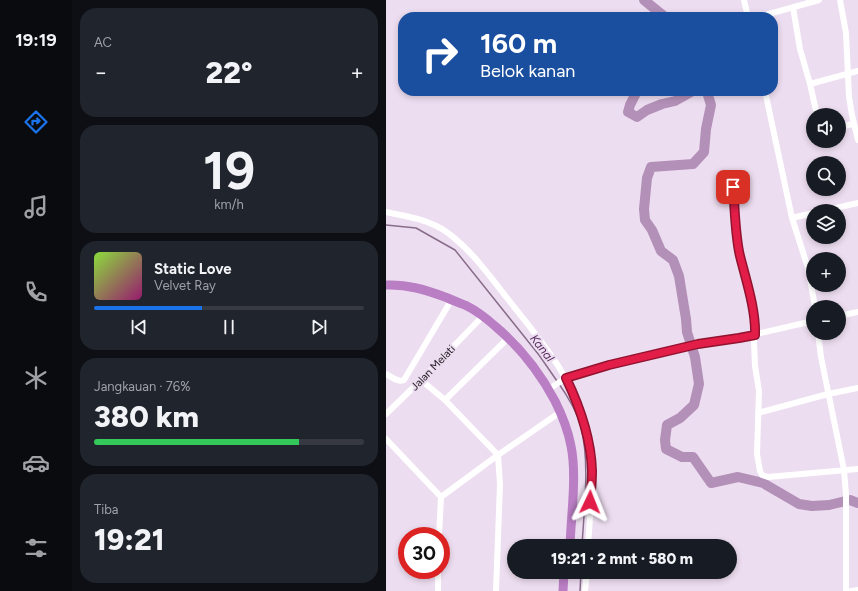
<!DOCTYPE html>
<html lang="id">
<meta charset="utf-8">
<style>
:root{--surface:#171b24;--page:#20242c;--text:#f1f3f6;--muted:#9ea1a6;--line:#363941;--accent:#1a73e8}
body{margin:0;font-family:Figtree,sans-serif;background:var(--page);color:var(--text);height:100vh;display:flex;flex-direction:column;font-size:15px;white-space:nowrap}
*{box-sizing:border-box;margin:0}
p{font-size:13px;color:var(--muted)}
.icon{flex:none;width:22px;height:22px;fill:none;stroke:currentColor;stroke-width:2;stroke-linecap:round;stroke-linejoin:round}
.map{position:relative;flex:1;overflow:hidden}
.panel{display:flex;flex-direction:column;gap:8px;padding:8px;background:#0d0f14;width:314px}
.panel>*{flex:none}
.guide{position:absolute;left:12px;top:12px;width:380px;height:84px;border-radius:16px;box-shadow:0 2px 6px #0003;background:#1a4fa0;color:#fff;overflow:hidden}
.fabs{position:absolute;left:420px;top:108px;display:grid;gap:8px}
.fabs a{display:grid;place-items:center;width:40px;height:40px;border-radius:50%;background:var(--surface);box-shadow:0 2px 6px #0003;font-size:20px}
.speed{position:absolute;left:12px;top:527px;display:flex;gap:8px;font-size:20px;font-weight:700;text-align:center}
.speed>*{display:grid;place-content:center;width:52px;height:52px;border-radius:50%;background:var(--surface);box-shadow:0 2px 6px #0003;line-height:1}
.speed .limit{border:6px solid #d22;background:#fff;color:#111}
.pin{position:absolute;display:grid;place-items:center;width:34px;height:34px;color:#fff;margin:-17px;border-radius:8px;box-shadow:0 2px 6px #0006}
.me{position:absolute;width:44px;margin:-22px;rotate:2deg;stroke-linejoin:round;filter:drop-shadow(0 0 3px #0008)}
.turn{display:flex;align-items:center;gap:14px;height:84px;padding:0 16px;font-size:18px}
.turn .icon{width:52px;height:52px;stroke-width:2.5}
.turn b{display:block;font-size:28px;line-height:34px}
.big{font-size:30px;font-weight:800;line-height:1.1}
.panel .tile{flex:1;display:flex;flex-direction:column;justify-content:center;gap:6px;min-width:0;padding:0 14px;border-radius:16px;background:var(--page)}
.panel .dial{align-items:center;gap:0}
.dial b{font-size:52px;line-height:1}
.song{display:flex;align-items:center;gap:12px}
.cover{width:48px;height:48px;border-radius:6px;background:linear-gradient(135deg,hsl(90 70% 55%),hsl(320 70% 35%))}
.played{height:4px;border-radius:2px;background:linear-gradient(90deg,var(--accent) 40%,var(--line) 40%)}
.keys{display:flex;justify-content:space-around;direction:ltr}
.heat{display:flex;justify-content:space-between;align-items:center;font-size:22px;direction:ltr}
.charge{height:6px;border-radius:3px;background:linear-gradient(90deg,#34c759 76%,var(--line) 0)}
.trip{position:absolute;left:121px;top:539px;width:230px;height:40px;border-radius:20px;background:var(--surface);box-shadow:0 2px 6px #0003;font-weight:800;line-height:40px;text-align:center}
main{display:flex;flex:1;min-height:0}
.tabs{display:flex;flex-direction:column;width:72px;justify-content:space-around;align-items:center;background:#090b0e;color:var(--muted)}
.tabs .icon{width:28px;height:28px}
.tabs .selected{color:var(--accent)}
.tabs b{font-size:18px;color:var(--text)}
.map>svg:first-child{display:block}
</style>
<main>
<nav class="tabs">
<b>19:19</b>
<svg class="icon selected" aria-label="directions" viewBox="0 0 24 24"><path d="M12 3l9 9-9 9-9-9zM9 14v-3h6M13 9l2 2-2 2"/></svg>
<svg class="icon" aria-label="music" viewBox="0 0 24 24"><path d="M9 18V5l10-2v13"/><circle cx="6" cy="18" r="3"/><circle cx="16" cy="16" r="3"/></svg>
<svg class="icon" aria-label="phone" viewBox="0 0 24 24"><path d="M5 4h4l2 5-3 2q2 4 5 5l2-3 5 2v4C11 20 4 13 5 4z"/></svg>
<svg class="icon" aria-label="climate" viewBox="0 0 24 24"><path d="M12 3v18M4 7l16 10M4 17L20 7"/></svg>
<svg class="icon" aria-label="car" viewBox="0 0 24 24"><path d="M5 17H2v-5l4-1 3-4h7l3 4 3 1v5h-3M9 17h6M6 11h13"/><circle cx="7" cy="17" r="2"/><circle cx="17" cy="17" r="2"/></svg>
<svg class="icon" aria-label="filters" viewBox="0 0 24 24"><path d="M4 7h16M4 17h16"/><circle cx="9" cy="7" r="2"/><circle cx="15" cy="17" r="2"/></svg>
</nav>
<section class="panel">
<div class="tile"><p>AC</p>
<div class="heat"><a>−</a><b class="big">22°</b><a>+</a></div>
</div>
<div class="tile dial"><b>19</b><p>km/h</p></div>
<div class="tile">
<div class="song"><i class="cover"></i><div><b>Static Love</b><p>Velvet Ray</p></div></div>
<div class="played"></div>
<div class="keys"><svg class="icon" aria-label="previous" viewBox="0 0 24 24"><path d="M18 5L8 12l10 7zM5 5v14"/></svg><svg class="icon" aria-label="pause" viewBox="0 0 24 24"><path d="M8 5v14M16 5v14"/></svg><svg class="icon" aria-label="next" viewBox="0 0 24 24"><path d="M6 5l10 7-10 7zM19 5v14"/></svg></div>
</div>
<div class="tile"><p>Jangkauan · 76%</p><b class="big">380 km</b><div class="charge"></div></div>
<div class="tile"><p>Tiba</p><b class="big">19:21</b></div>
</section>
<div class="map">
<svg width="472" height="591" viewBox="0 0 472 591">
<rect width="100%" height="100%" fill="#edddf0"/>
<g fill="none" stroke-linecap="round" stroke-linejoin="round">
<path stroke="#886d8b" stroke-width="1.5" d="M0,225l30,3 39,22 84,105 18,26
M173,384c8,11 19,30 22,43 9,36 3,82 1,119
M194,591l1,-19"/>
<path stroke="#b390b8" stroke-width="10" d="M258,0l21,17
M251,91l-7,14 -2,7 9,5 10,-7 15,-6 13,-3 18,-10
M317,91l4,1 4,13 -5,24 -2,23 -11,12 -42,3 -4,11 -3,31 1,11 7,10 9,21 12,9 6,16 7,43 1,13 8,25 4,27 -5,21 -14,13 -13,7 -2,15 1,9 16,8h11l18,26 27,-6 25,6 36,21 13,2 17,-1 21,-5 8,3"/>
<path stroke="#fff" stroke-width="6" d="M358,0l4,17
M454,0l6,33 3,64 3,18 6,25
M407,7l7,42 10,35 7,31
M372,17l61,-17
M424,84l48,-13
M379,91l27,127 16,50 7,39
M453,127l14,-3
M347,187l7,66 9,38 7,37 -2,13 1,25 4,25 -2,63 3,17 2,4 6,2 90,-8
M437,211l35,-8
M0,212c21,4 44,8 62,21 24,18 41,42 59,65 31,39 67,80 79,131 8,38 5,78 2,117
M406,218l21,-5
M453,316l19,-4
M432,333l3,24 23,113 2,25v96
M0,374c6,3 12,9 18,6l45,-76
M35,380l24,20 53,55 2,29 -4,107
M163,389l17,-11 43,-13 89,-21 41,-6 74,-17
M59,400l60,-59
M372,413l70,-19 30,-6
M0,414l35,-34 58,-60
M0,439l55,58 -2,39
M55,497l57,-42 58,-40
M52,591v-21
M199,591l2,-19
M465,591l7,-1"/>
<path stroke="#ba7ec4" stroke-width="9" d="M0,285c21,-1 40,5 59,12 7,3 15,6 22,9 10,5 19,12 28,20 25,21 44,45 60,75 7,14 13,29 16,45 6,29 0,70 -1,100
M177,591l1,-19"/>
</g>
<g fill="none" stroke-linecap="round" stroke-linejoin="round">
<g stroke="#92132f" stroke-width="10">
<path id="route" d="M204,502c1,-10 2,-21 2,-31 -1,-33 -12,-64 -26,-93l43,-13 89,-21 41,-6 16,-3c1,-25 -9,-55 -15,-79 -5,-21 -5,-47 -7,-69"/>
</g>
<use href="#route" stroke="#e11d48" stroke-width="7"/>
</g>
<g text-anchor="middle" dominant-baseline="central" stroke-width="4" stroke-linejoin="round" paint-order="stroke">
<g font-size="11" fill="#221c23" stroke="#edddf0">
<text transform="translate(47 368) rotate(-46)">Jalan Melati</text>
</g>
<g font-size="12" font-style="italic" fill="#582b5f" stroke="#edddf0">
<text transform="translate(156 348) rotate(52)">Kanal</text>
</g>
</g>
</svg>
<div class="fabs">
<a><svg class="icon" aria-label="sound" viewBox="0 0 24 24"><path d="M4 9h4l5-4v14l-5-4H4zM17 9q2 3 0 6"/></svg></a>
<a><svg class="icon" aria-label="search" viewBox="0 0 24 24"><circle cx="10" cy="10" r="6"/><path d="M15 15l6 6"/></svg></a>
<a><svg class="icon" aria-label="layers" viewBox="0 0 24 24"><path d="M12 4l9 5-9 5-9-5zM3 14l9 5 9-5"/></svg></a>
<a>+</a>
<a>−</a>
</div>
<div class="speed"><div class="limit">30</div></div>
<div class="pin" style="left:347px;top:187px;background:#d93025"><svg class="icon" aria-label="arrive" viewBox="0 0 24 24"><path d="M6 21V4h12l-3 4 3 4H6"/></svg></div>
<svg class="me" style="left:204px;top:502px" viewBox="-20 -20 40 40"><path d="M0-17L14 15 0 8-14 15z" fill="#e11d48" stroke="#fff" stroke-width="4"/></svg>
<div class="trip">19:21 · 2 mnt · 580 m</div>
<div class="guide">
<div class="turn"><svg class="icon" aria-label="right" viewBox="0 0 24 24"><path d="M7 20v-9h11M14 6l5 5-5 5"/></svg><div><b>160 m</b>Belok kanan</div></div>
</div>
</div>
</main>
